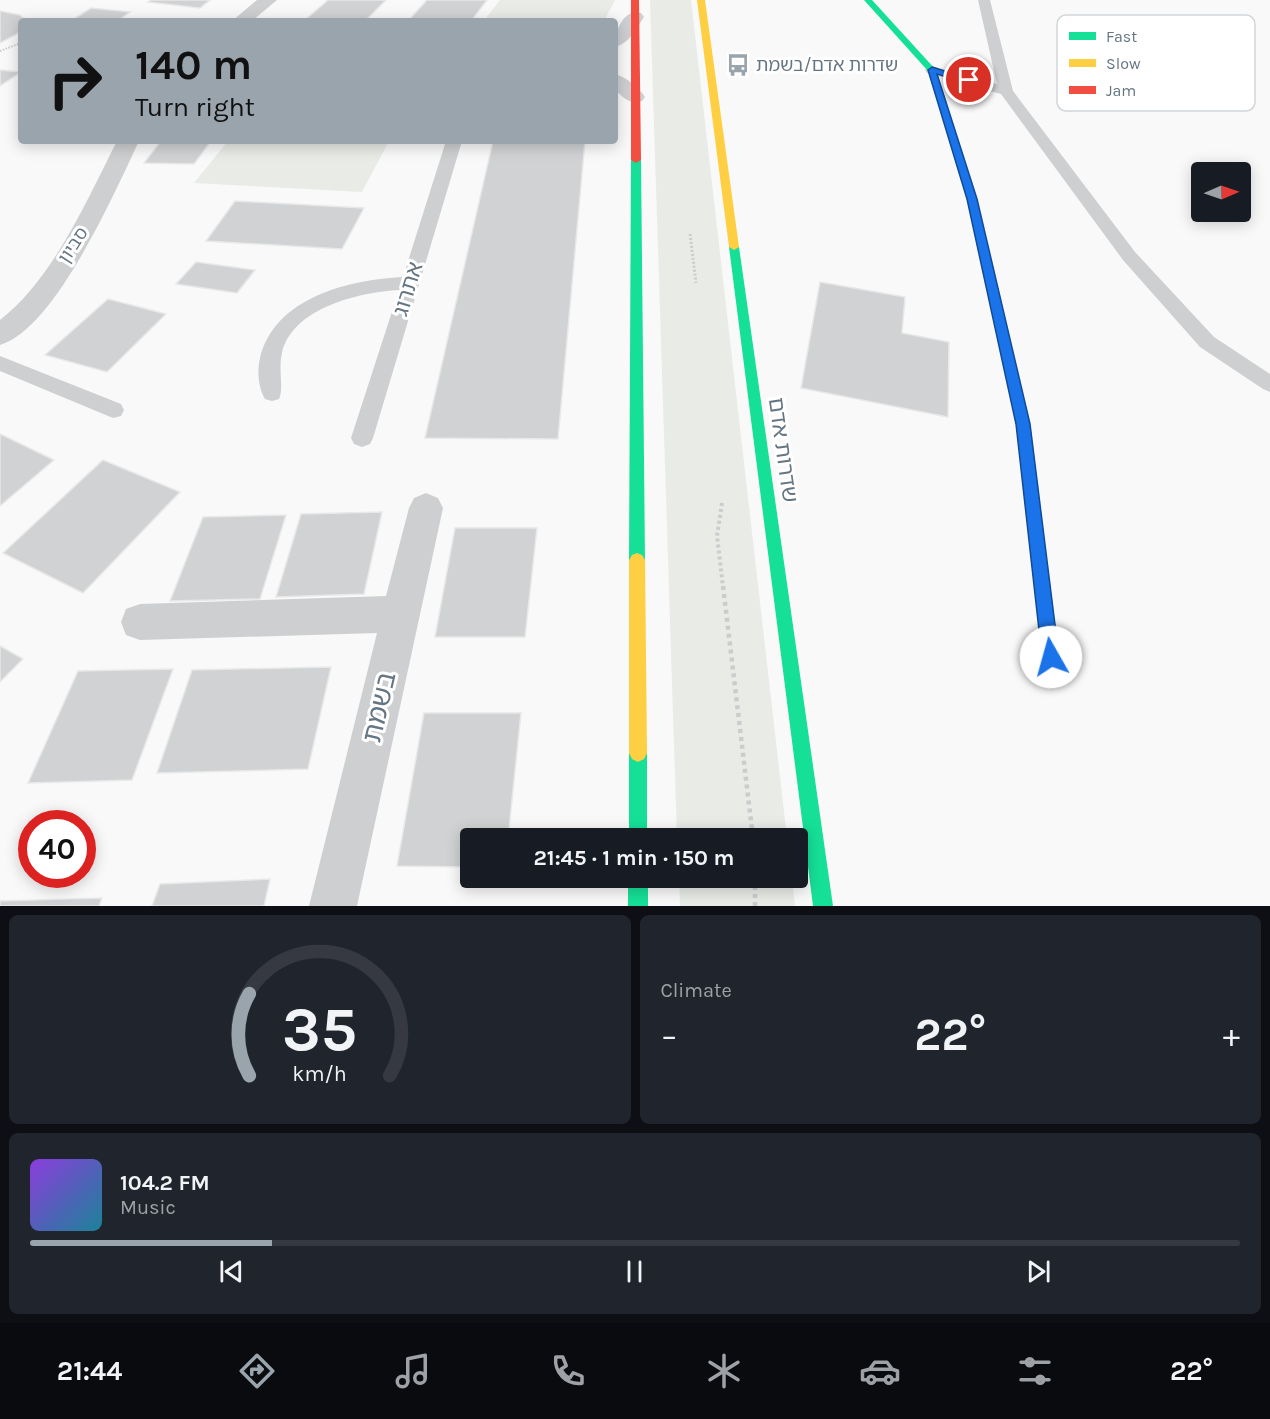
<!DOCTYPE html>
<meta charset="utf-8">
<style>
:root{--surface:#171b24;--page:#20242c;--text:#f1f3f6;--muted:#9ea1a6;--line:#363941;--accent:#99a4ac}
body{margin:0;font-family:Karla,"Noto Sans Hebrew",sans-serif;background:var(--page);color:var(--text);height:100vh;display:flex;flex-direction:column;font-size:22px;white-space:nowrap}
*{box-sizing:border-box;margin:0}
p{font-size:20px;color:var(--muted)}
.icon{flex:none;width:33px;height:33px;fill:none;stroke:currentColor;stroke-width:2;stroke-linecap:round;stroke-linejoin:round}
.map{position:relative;height:906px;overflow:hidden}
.sheet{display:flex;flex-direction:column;gap:9px;padding:9px;background:#0d0f14;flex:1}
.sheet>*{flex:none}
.guide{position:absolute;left:18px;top:18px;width:600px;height:126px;border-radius:6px;box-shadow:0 3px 15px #0003;background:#99a4ac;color:#111;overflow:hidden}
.needle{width:39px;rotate:88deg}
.tools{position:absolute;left:1191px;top:162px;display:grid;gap:12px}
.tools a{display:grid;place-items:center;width:60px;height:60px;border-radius:6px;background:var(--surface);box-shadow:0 3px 15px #0003;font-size:30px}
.speed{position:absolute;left:18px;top:810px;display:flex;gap:12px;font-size:30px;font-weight:700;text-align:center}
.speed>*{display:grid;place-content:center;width:78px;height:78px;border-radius:50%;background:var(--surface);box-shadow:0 3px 15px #0003;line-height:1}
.speed .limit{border:9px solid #d22;background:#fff;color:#111}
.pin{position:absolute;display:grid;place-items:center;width:51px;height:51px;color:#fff;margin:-26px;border:3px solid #fff;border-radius:50%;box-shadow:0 2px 6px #0007}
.me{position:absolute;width:66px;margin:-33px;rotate:353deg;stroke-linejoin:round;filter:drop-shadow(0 0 4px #0008)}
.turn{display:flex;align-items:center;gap:21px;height:126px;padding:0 18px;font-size:27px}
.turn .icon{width:78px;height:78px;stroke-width:2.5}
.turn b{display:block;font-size:42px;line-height:51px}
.big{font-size:45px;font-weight:700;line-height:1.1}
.sheet .widget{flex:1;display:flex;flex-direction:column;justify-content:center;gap:9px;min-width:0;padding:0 21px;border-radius:9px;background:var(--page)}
.sheet .dial{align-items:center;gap:0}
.dial svg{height:156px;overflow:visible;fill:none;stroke:var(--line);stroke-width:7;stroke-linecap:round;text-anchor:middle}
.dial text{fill:var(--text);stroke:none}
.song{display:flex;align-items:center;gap:18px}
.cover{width:72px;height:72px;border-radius:9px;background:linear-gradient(135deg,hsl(270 70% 55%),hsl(190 70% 35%))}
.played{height:6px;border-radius:3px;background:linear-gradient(90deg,var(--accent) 20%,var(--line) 20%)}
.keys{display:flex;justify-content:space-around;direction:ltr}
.heat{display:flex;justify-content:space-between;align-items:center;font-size:33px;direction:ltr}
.sheet .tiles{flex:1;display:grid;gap:9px;grid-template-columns:1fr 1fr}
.widget:last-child{grid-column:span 2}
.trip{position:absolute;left:460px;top:828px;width:348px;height:60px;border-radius:6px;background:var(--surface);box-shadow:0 3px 15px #0003;font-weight:700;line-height:60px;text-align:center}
.dock{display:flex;height:96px;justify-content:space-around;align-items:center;background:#090b0e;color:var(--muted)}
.dock .icon{width:42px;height:42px}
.dock .on{color:var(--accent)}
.dock b{font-size:27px;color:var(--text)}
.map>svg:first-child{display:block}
</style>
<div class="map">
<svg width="1270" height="906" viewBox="0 0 1270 906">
<rect width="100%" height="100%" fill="#f9f9f9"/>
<path fill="#e8ebe6" d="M500,0h115l-11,21h-120z
M650,0h41l96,838h-110z
M228,141h161l-27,51 -168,-9z
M679,878h113l3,28h-115z"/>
<path fill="#d0d2d3" stroke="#e8e8e8" stroke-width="1.5" d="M151,0h59l-10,8 -52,-6z
M328,0h58l-21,21h-61z
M427,0h60l-16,21h-63z
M91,8l39,4 -13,9h-46z
M0,11l20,4 5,5 -4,1v8l-4,5 -17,9z
M0,70l21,2 -21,14z
M161,141h50l-17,23 -50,-1z
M493,141h92l-27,298 -133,-1z
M235,201l129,7 -22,41 -136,-8z
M196,262l59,8 -18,23 -61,-9z
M820,282l85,15 -3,36 47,9 -1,75 -147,-29z
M108,299l58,15 -59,58 -62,-17z
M0,434l54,26 -54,46z
M103,460l77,32 -97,101 -80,-40z
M382,512l-18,82 -88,3 25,-83z
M286,515l-26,84 -90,2 33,-84z
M455,528h82l-12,109h-90z
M0,646l23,13 -23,23z
M331,667l-23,102 -151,4 35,-103z
M173,669l-41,111 -104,3 50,-112z
M424,713h97l-13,125h-37v29l-74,-1z
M270,879l-6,27h-112l8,-22z
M102,898l-3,8h-99v-5z"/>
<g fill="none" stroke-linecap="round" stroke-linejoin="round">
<path stroke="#cbcccd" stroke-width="2" stroke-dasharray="1.5 1.5" stroke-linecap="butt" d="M0,51l21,-8"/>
<path stroke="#cbcccd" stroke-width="3" stroke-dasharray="2 2" stroke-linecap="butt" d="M690,234l6,49"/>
<path stroke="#cbcccd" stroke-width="4" stroke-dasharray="3 3" stroke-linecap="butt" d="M722,503l-5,33 6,51"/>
<path stroke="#cbcccd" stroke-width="4.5" stroke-dasharray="4 4" stroke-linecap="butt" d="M723,586l30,252
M755,878v28"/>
<path fill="#cecfd0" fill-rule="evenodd" d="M978,0h12l23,91 122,161 79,85 56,37v18l-7,-3 -63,-42 -77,-87 -122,-166 -74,-21 -2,-3 2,-3 5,-1 65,18z
M446,141h16l-89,297 -3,6 -8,3 -8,-3 -3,-6 48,-148c-39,2 -107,18 -117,63 -4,14 2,37 -3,46l-7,2 -7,-2c-7,-12 -8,-28 -5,-41 15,-61 89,-78 143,-81z
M0,356l121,48 3,6 -3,6 -8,2 -113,-47z"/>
<path fill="#cecfd0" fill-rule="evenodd" d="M257,0h20l-25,21h-20z
M635,12l6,1 3,4c-8,12 -14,26 -29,30 0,-13 5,-32 20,-35z
M615,74c11,3 24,13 30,23l-3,4c-12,4 -18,-3 -27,-11z
M117,141h22c-24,51 -84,188 -139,204v-25c53,-41 87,-120 117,-179z
M426,493l12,5 5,10 -86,398h-48l68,-273 -237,7 -14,-5 -5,-13 5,-13 14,-5 246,-8 23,-88 5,-10z"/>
<path fill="#16e098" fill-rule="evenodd" d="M864,0h8l64,70 41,129 53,225 6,47 -2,4h-10l-2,-4 -6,-47 -49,-225 -39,-128z
M636,157l5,3 4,400 -3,5 -5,2 -5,-2 -3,-5 2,-400z
M734,244l5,3 94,659h-20l-84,-659z
M638,744l6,3 3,6v85h-18v-85l3,-6z
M628,878h20v28h-20z"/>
<path fill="#ffcf43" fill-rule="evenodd" d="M697,0h8l34,247 -5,3 -5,-3z
M1029,465l5,2 2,4 23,186 -2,6 -6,2 -6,-2 -2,-6 -21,-186 2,-4z
M637,553l5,2 3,5 2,193 -3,6 -6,3 -6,-3 -3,-6v-193l3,-5z"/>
<path fill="#f24e42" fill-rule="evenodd" d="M631,0h8l2,160 -5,3 -5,-3z"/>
</g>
<path fill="#1a73e8" stroke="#114b97" stroke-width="1.5" d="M932,67l41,13 -4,3 -32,-9 40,125 53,225 29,233 -2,6 -6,2 -6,-2 -3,-6 -26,-233 -49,-225 -39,-129z"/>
<defs>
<g id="bus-bare" transform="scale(1.8)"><path d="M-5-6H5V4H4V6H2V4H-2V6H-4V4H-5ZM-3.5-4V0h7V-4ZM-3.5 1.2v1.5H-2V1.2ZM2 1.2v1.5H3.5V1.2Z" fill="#99a4ac" stroke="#fff" stroke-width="2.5" paint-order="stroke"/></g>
</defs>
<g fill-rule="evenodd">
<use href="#bus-bare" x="738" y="65"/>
</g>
<g text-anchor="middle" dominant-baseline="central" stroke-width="6" stroke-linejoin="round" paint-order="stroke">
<g font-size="18" fill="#657683" stroke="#fff" text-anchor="start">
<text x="756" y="65">שדרות אדם/בשמת</text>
</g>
<g font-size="18" fill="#657683" stroke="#fff">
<text transform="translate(73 245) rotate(-57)">סביון</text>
</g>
<g font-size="22" fill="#657683" stroke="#fff">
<text transform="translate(408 289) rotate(-73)">אתרוג</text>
<text transform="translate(783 450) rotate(82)">שדרות אדם</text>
</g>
<g font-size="27" fill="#657683" stroke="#fff">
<text transform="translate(379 707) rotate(-77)">בשמת</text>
</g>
</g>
<rect x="1057" y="15" width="198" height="96" rx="9" fill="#fff" stroke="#d1d6da" stroke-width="1.5"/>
<rect x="1069" y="32" width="27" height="8" fill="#16e098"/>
<rect x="1069" y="59" width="27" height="8" fill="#ffcf43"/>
<rect x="1069" y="86" width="27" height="8" fill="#f24e42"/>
<g font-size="16" fill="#657683">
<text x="1106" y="42">Fast</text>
<text x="1106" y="69">Slow</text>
<text x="1106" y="96">Jam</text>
</g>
</svg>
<div class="tools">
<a><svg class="needle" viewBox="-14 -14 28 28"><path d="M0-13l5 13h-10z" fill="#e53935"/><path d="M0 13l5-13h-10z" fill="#9ea1a6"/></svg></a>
</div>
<div class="speed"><div class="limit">40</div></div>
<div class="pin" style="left:969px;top:80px;background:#d93025"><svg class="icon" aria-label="arrive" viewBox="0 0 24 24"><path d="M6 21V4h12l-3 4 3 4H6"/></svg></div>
<svg class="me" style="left:1051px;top:657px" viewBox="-20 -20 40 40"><circle r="19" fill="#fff"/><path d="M0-13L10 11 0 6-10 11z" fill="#1a73e8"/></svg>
<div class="trip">21:45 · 1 min · 150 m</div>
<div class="guide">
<div class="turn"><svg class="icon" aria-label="right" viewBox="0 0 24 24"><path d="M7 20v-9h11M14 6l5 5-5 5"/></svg><div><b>140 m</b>Turn right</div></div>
</div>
</div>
<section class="sheet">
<div class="tiles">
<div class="widget dial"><svg viewBox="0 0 100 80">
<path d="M14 69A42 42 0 1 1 86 69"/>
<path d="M14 69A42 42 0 0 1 14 27" stroke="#99a4ac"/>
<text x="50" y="56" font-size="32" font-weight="700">35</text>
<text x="50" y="72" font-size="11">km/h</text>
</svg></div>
<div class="widget"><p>Climate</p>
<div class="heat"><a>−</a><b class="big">22°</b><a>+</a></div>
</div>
<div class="widget">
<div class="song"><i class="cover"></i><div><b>104.2 FM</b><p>Music</p></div></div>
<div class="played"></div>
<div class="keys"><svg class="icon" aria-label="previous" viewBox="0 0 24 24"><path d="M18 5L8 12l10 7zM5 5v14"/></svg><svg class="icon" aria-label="pause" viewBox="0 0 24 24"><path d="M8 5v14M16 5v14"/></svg><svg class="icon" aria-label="next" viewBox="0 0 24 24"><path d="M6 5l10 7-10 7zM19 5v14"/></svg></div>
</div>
</div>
</section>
<nav class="dock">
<b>21:44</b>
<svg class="icon on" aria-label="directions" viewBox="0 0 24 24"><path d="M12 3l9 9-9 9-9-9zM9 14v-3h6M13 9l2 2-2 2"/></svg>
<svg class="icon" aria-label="music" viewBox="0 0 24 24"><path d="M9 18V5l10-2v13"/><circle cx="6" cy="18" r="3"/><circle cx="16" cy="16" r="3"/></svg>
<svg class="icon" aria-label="phone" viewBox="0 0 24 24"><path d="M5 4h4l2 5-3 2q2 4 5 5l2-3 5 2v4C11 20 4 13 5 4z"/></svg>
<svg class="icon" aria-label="climate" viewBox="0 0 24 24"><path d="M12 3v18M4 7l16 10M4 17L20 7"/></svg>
<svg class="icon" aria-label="car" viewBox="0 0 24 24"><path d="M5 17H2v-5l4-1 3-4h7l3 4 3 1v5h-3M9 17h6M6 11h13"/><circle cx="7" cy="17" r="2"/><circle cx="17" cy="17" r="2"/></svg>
<svg class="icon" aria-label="filters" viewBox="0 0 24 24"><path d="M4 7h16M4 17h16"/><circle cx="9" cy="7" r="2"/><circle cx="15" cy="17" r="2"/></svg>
<b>22°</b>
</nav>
